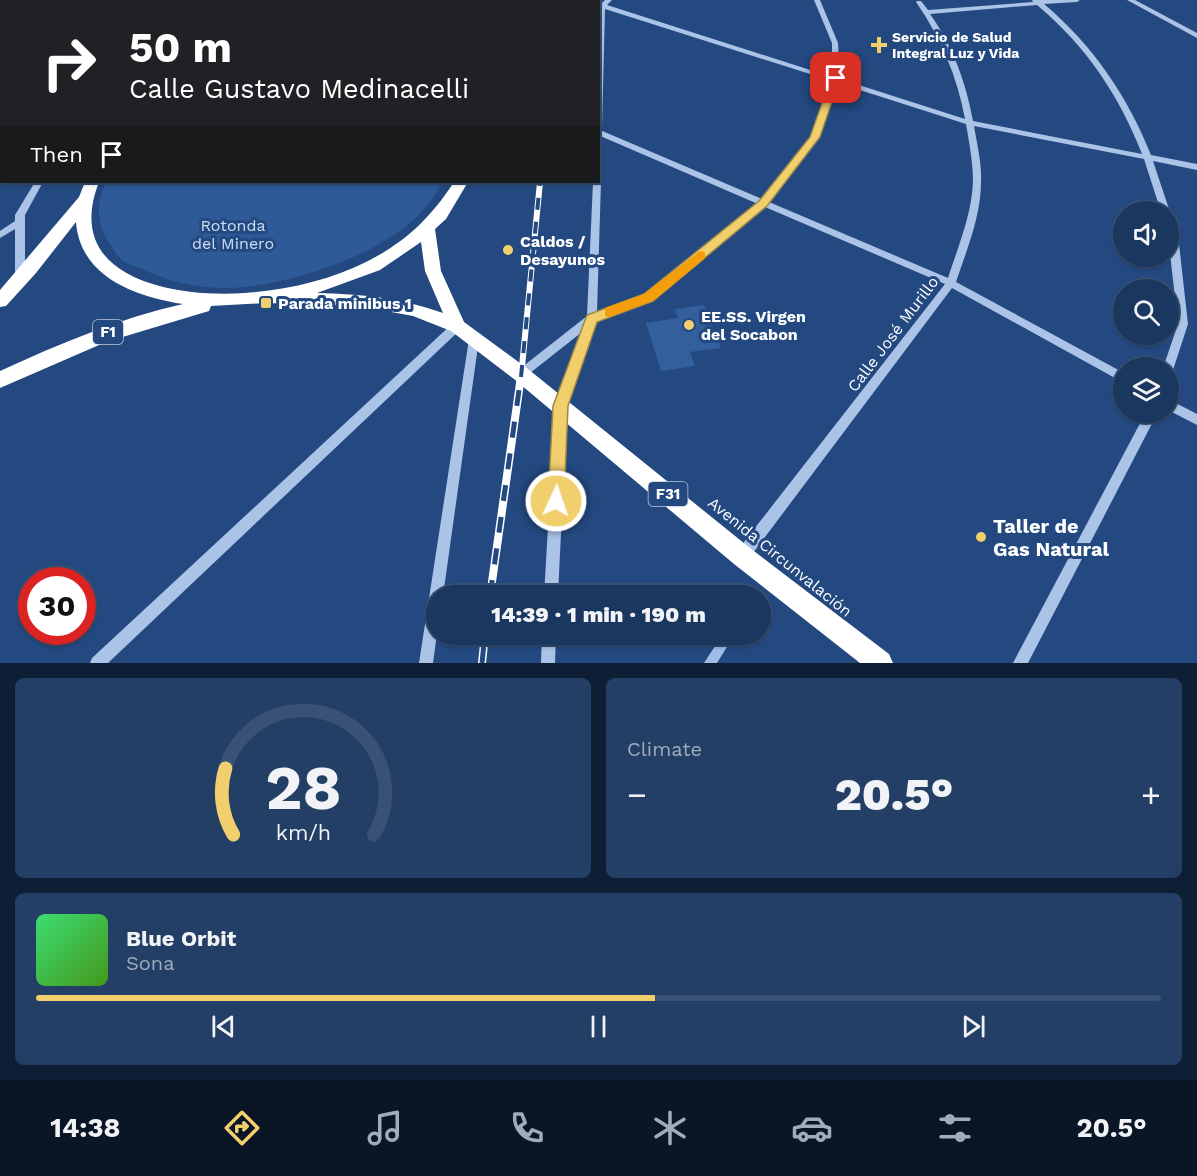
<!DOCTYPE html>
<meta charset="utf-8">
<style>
:root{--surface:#1a3760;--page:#233f66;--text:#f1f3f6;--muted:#9facbd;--line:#385175;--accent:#f1cf6d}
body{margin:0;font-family:"Work Sans",sans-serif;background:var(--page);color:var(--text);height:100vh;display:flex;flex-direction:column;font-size:22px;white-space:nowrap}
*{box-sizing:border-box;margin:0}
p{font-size:20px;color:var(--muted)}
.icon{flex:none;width:33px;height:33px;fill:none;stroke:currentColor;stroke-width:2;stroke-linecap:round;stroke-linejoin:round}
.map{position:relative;height:663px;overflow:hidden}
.side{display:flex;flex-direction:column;gap:15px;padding:15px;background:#0e1e35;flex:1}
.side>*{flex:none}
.top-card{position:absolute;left:0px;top:0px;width:600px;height:183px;box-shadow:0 2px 4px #0004,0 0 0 2px var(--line);background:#202124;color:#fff;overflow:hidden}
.controls{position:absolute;left:1113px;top:201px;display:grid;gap:12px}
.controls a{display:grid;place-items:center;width:66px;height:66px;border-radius:50%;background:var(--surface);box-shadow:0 2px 4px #0004,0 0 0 2px var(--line);font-size:30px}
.speed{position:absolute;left:18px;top:567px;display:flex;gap:12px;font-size:30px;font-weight:700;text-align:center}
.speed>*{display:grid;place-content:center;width:78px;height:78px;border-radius:50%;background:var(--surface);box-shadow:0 2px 4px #0004,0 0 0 2px var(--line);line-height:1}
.speed .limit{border:9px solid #d22;background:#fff;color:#111}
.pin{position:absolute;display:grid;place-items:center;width:51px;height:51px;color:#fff;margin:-26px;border-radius:12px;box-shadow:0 3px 9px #0006}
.me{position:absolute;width:66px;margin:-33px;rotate:3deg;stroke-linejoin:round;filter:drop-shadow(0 0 4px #0008)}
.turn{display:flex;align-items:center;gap:21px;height:126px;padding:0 30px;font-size:27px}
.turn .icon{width:78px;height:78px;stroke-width:2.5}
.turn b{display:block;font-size:42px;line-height:51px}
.then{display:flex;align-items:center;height:57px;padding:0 30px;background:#0003;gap:12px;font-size:22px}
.big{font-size:45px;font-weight:800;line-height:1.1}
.side .widget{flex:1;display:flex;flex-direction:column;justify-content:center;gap:9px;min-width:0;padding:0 21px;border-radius:9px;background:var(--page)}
.side .dial{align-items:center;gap:0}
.dial svg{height:156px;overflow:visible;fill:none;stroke:var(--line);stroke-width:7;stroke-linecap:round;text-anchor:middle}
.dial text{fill:var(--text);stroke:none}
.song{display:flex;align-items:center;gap:18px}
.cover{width:72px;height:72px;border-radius:9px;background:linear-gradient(135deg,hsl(140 70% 55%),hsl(100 70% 35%))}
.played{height:6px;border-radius:3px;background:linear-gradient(90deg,var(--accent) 55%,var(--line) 55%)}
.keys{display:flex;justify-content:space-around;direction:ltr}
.heat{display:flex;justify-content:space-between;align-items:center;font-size:33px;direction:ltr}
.side .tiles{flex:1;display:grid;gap:15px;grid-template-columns:1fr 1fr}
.widget:last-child{grid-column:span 2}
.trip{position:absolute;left:426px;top:585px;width:345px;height:60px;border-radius:30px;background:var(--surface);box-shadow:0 2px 4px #0004,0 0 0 2px var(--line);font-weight:800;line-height:60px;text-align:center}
.tabs{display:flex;height:96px;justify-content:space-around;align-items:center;background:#0a1626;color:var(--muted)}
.tabs .icon{width:42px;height:42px}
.tabs .selected{color:var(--accent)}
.tabs b{font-size:27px;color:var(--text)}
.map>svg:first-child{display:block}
</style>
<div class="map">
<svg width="1197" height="663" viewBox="0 0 1197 663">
<rect width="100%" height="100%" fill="#234980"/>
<path fill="#2e5a97" d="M107,182h334c-23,64 -148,104 -211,106 -30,1 -61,-6 -88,-19 -6,-2 -16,-5 -21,-10 -5,-4 -9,-13 -13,-18 -12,-17 -12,-42 -1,-59z"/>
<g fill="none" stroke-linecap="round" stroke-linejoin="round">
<path fill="#9ebee8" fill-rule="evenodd" d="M723,634h12l-18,29h-13z"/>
</g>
<path fill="#335f9d" d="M704,305l17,43 -31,4 5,14 -34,5 -15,-48 32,-5 -3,-9z"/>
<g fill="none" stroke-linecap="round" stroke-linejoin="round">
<path fill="#aac3e7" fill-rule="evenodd" d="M335,0l11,2h-10z
M605,0h7l-5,5 225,72v-34l-18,-43h6l18,43 2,36 125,40c-8,-43 -24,-81 -49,-117l1,-1h4l7,9 105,-8 -1,-2h48l-3,2 -33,2c49,41 84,93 107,151l46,9v6l-44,-9 17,51 -2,2v-2h-7l-17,-53 -170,-33c3,18 8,38 7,56 0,34 -14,67 -25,100l168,91v10l-172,-95 -205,273 -5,2 -5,-2 -2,-5 2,-5 208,-267 -180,-77 -113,94 -56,20 -29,85 -9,190h-14l11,-190 27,-74 -57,45 -4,2 -4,-2 -2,-3 2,-3 70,-55 6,-134h5v-2l3,2 -4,130 47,-17 114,-91 -160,-69 1,-129zM1037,5c49,41 82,90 105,149l-169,-33c-7,-38 -20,-75 -43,-107zM605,9l227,72 -21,56 -49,62 -162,-69 2,-2zM838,83l128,41c3,18 7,38 7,57 -1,33 -15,66 -25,97l-179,-76 50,-65z
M1127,0h8l62,33v5z
M0,36h2v5h-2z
M35,182h8l-18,33v65l-5,4 -5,-4v-51l-15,9v-7l15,-10v-6z
M1168,218l5,3 5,14 10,89 -15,46 -1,3 -4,1v-6h-5l15,-44 -10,-88z
M457,322l4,1 1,3 -1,3 -353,334h-18l2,-5 361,-335z
M474,335l4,1 1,3 -36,257h-7l1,38 -4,29h-14l50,-324 1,-3z
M1168,399l29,15v11l-29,-15z
M1146,412h12l-130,251h-15z
M542,634h14l-1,29h-14z"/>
<path fill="#ebf2fd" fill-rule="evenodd" d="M102,0h10l-11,2z
M499,0h9l-10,2z
M552,0h10l-11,2z"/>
<path fill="#fff" fill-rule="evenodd" d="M66,0h11l1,2h-11z
M91,0h11l1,2h-11z
M85,182h14c-38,97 76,116 146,111 42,-3 86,-13 123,-32 39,-20 63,-44 86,-79h14l-22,37 -11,10 6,42 23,51 64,47 222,179 139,106 4,9h-33l-126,-99 -220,-185 -63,-48 -38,-15 -54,-10 -93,-3 -55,3 -2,5 -103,31 -106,46v-17c59,-27 120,-53 183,-67 -47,-7 -103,-27 -107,-82l-40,51 -30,33 -6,1v-17l79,-93zM421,242l4,29 18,42c-41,-15 -82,-19 -126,-20l63,-23z"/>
<g stroke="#fff" stroke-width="6">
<path id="rail-far1" d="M521,377l19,-195"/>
</g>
<g stroke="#fff" stroke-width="8">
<path id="rail" d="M490,596l31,-220
M482,663l3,-29"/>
</g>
<use href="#rail-far1" stroke="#234980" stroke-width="4" stroke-dasharray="12" stroke-linecap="butt"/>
<use href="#rail" stroke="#234980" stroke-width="5" stroke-dasharray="16" stroke-linecap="butt"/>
</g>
<path fill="#f1cf6d" stroke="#9d8747" stroke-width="1.5" d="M836,76l4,2 -20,59 -53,69 -114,95 -56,21 -29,84 -4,95 -2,5 -6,2 -6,-2 -2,-5 5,-95 34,-91 57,-21 115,-93 51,-64 21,-59z"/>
<path fill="#f59e0b" d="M700,251l5,1v6l-52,43 -44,16 -4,-1v-8l39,-14z"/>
<g fill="#f1cf6d" stroke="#234980" stroke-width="2">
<path d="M876 36h6v6h6v6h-6v6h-6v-6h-6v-6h6z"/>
<circle cx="508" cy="250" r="6"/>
<rect x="260" y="297" width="12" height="12" rx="3"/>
<circle cx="689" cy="325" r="6"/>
<circle cx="981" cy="537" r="6"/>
</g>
<g text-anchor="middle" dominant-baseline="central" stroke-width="6" stroke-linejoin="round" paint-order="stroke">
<g font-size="14" font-weight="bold" fill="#fff" stroke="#234980" text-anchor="start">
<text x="892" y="37">Servicio de Salud<tspan x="892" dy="16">Integral Luz y Vida</tspan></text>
</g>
<g fill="#234980" stroke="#bdc8d9" stroke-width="1.5">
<rect x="93" y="320" width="30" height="24" rx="4.5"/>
<rect x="648.5" y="482" width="39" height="24" rx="4.5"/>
</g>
<g font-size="15" font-weight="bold" fill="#fff">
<text x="108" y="332">F1</text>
<text x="668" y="494">F31</text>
</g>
<g font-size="16" fill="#cddef5" stroke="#234980">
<text x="233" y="225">Rotonda<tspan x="233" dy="18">del Minero</tspan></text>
</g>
<g font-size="16" font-weight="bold" fill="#fff" stroke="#234980" text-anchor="start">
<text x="520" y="241">Caldos /<tspan x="520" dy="18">Desayunos</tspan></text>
<text x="278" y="303">Parada minibus 1</text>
<text x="701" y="316">EE.SS. Virgen<tspan x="701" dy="18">del Socabon</tspan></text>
</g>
<g font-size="16" fill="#fff" stroke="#234980">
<text transform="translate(893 334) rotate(-53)">Calle José Murillo</text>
<text transform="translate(780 557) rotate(39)">Avenida Circunvalación</text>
</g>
<g font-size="20" font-weight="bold" fill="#fff" stroke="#234980" text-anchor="start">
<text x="993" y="526">Taller de<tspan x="993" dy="23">Gas Natural</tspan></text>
</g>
</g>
</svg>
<div class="controls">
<a><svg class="icon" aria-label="sound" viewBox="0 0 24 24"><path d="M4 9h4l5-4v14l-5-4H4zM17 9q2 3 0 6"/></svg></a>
<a><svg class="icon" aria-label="search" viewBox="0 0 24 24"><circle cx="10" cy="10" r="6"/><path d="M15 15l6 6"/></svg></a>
<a><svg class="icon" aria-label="layers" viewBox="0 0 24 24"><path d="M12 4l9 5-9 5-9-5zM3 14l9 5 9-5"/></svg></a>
</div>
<div class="speed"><div class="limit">30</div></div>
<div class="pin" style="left:836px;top:78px;background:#d93025"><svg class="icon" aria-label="arrive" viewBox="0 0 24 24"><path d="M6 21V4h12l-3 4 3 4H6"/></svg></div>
<svg class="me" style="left:556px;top:501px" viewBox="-20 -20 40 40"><circle r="17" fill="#f1cf6d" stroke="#fff" stroke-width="3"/><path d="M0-11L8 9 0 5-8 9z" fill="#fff"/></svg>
<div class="trip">14:39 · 1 min · 190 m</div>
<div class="top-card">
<div class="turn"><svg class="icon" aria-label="right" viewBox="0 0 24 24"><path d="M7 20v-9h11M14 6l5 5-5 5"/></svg><div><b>50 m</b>Calle Gustavo Medinacelli</div></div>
<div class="then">Then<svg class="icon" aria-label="arrive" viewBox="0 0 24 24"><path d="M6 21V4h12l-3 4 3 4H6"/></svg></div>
</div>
</div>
<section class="side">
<div class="tiles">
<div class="widget dial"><svg viewBox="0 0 100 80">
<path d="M14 69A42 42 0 1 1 86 69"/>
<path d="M14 69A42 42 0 0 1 10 35" stroke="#f1cf6d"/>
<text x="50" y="56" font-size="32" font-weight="700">28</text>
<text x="50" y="72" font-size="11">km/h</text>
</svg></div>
<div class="widget"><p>Climate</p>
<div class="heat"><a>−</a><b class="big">20.5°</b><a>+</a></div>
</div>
<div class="widget">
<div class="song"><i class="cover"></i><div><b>Blue Orbit</b><p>Sona</p></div></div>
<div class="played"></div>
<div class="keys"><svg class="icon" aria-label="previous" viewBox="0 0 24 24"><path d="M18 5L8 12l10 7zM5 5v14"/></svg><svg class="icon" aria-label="pause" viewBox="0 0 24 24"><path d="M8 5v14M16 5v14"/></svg><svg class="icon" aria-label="next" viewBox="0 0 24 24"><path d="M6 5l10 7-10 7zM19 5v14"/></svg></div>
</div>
</div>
</section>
<nav class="tabs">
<b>14:38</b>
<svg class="icon selected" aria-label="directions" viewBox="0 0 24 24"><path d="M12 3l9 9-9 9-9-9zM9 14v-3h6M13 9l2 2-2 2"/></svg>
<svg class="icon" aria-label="music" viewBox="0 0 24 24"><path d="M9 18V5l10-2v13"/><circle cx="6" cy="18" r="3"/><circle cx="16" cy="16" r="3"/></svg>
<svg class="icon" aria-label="phone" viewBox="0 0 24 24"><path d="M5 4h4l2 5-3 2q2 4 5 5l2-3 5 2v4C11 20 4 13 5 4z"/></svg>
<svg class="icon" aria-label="climate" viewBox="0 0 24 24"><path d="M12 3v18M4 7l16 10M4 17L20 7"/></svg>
<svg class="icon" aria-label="car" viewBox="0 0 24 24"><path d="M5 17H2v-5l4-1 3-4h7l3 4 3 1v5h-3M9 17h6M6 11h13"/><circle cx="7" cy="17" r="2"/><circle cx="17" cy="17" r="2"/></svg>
<svg class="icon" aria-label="filters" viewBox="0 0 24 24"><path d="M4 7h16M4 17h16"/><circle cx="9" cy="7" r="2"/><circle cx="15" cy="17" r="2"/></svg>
<b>20.5°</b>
</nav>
